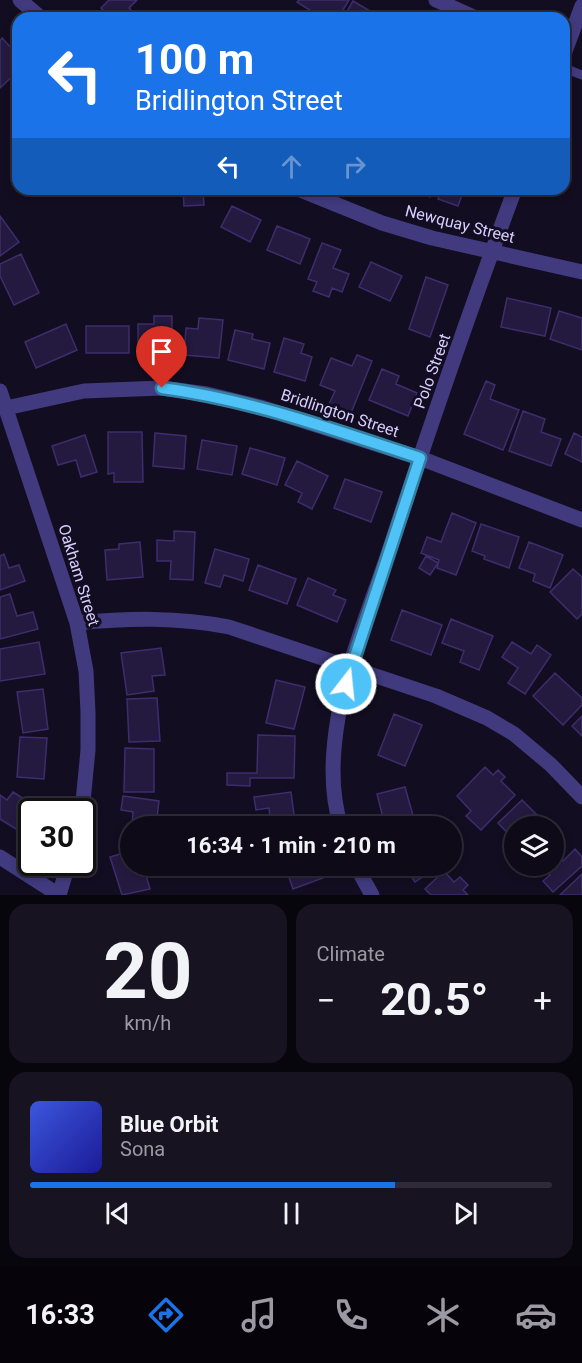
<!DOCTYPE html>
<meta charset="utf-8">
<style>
:root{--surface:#0e0a18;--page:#171321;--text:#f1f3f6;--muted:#9b9aa2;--line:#2e2b37;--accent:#1a73e8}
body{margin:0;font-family:Roboto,sans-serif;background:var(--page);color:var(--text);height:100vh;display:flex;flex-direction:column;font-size:22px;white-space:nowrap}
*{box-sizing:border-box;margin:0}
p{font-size:20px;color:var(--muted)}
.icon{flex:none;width:33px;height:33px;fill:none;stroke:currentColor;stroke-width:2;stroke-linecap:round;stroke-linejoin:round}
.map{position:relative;height:895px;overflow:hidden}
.panel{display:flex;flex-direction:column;gap:9px;padding:9px;background:#08060d;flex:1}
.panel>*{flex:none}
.hud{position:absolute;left:12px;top:12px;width:558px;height:183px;border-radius:18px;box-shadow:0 3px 9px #0003,0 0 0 2px var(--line);background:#1a73e8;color:#fff;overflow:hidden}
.controls{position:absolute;left:504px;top:816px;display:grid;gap:12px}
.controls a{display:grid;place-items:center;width:60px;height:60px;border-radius:50%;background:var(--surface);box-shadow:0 3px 9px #0003,0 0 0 2px var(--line);font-size:30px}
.speed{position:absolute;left:18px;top:798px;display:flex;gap:12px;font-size:30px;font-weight:700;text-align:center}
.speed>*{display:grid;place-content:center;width:78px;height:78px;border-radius:50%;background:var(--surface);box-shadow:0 3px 9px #0003,0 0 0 2px var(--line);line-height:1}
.speed .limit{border:3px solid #111;border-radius:9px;background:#fff;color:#111}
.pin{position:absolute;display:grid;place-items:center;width:51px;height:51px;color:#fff;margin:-62px -26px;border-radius:50% 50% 50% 0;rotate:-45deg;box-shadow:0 0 6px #0007}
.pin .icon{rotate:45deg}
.me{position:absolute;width:66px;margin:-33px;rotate:16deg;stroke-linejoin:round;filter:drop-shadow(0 0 4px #0008)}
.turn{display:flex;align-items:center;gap:21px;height:126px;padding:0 24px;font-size:27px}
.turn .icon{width:78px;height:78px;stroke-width:2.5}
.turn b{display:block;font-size:42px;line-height:51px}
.lanes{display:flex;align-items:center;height:57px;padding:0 24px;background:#0003;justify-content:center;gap:30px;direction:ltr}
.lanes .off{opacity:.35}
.big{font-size:45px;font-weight:700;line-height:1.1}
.panel .card{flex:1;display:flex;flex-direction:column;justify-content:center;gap:9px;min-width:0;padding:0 21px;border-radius:18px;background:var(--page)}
.panel .dial{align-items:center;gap:0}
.dial b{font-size:78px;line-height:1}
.song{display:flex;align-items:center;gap:18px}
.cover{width:72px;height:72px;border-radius:9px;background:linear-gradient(135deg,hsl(230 70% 55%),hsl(240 70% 35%))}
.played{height:6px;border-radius:3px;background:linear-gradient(90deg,var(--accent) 70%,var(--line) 70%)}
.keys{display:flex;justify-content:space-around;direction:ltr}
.heat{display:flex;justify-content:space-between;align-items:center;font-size:33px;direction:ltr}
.panel .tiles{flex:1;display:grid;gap:9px;grid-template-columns:1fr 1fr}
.card:last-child{grid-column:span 2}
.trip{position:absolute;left:120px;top:816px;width:342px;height:60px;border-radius:30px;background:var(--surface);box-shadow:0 3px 9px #0003,0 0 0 2px var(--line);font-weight:700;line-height:60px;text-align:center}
.tab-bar{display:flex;height:96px;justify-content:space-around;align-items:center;background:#06040a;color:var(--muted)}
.tab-bar .icon{width:42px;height:42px}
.tab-bar .current{color:var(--accent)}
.tab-bar b{font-size:27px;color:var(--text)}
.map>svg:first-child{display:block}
</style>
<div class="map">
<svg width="582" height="895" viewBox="0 0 582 895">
<rect width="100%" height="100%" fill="#120d20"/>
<path fill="#241a40" stroke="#3e2d6c" stroke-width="1.5" d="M109,0h28l-8,8 11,10h-29l-10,-10z
M299,0h50l-11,18h-16l-25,-16z
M353,1l29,17h-39z
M2,38l16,17v16l-18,17v-47z
M183,189h20l1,16 -20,1z
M406,189h26l-2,8z
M441,189h23l-6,17 -20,-7z
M232,206l29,14 -11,22 -29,-15z
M0,216l19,26 -19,14z
M277,226l33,13 -10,25 -33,-14z
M322,243l19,7 -8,18 16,6 -7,18 -10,-4 -3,9 -16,-6 4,-9 -9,-3z
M21,254l18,39 -25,12 -14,-29v-12z
M371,262l31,14 -12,25 -31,-14z
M426,277l22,8 -18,52 -21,-8z
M507,298l44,10 -6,28 -44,-9z
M559,311l23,7v32l-32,-11z
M154,316h18v38h-34v-30h16z
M199,318l24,2 -4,38 -35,-3 2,-27 12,1z
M66,324l11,26 -41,18 -11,-26z
M86,326h43v27h-43z
M235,330l18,4 -1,5 18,4 -6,26 -36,-9z
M284,338l20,6 -3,9 11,4 -7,24 -31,-9z
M357,355l15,6 -21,52 -22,-9 6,-13 -15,-6 11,-27 21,8z
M382,369l17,7 -3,8 21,9 -9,23 -39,-16z
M486,381l9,4 -5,14 29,11 -16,40 -39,-16z
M523,411l22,8 -4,13 20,7 -10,27 -42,-15z
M108,432h34l1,50h-29v-9l-6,1z
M155,433l31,3 -2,33 -31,-3z
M574,433l8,4v25l-17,-8z
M85,435l12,37 -16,5 -5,-17 -18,5 -6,-19z
M202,440l35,6 -5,29 -35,-6z
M250,448l35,10 -8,27 -35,-11z
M297,461l31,15 -16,33 -14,-7 4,-9 -17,-8z
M345,479l37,13 -11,30 -37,-14z
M452,513l24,10 -20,52 -19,-7 2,-8 -18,-7 6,-16 14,5z
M481,524l38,13 -10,31 -25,-9 1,-3 -13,-5z
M174,531l21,1 -2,48 -23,-1 1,-18h-14v-21l17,1z
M140,542l3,35 -36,3 -2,-30 14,-1v-5z
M529,542l34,13 -13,33 -17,-7 2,-7 -16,-6z
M215,549l34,10 -6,22 -19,-6 -4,12 -15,-4z
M4,554l5,14 10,-3 6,16 -25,9v-34z
M426,556l12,7 -8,12 -11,-7z
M258,565l38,14 -9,25 -38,-14z
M573,569l9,8v37l-5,5 -27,-27z
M308,578l28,12 -3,5 13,5 -9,22 -40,-17z
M10,594l7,22 16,-4 5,17 -38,10v-42z
M402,610l40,15 -11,30 -40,-15z
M451,619l42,17 -14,34 -19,-8 4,-11 -22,-8z
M39,642l6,32 -45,7v-32z
M512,642l19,12 6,-9 14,10 -26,39 -17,-11 10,-15 -16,-11z
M161,648l4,27 -13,1 2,15 -27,4 -6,-42z
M555,673l27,25v7l-19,20 -30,-29z
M276,680l29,7 -11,42 -28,-6z
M43,689l5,40 -25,4 -6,-41z
M157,698l3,43 -31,1 -2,-43z
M394,714l28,11 -17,41 -27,-11z
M582,716v20l-10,-10z
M258,735l37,1 -1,42h-44v8l-23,-1v-12h30z
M20,737l27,1 -3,41 -27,-2z
M125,748l29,1v43h-30z
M485,767l8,8 5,-5 7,7 -4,4 14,14 -34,35 -15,-14 5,-5 -14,-15z
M405,787l11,39h-31l-8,-32z
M13,792l27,17 -1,3h-7v11l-8,11 -24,-15v-24l7,5z
M291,792l4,30 -24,3 -2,-17 -13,2 -2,-13z
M123,796l36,5 -3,25h-24l1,-14 -12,-2z
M522,800l26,26h-34v14l-16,-17z
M575,849l7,8v9l-29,26 -10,-11 7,-6 -9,-9h13v-15l9,10z
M130,851v15h13l7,23 -28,6 -12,-38z
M275,866h50l3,10 -35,13 -7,-20 -9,3z
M404,866h30l2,2 -21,14z
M444,871l10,11 6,-5 8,8 -5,5 5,5h-37l-6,-6z
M582,874v21h-22z"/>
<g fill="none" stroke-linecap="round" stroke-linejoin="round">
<path stroke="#413a7e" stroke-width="9" d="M564,68l18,7"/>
<path stroke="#413a7e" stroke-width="15" d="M20,0l21,18
M436,0l40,18
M564,54l18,-48
M298,189l84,34 50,15 150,34
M0,391l77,232 9,48 2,41v38l-6,62
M6,408l78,-17 78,-3 45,6 53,13 160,51 162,62
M77,623c52,-5 101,-6 152,4l207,69 51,22 27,16 37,31 31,32
M341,826c-11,-33 -9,-73 -3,-108 9,-57 35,-118 53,-173 39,-119 80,-238 124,-356
M0,857l59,38
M356,866l16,29
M59,895l10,-33"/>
</g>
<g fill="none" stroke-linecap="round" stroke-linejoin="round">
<g stroke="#337fa1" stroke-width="15">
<path id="route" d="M162,388c89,12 173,42 258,70l-74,226"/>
</g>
<use href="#route" stroke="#4fc3f7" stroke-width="10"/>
</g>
<g text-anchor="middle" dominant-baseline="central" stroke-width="6" stroke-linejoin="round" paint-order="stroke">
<g font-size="16" fill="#d7cefe" stroke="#120d20">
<text transform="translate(460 224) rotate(14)">Newquay Street</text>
<text transform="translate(432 371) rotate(-70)">Polo Street</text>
<text transform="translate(340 413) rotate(18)">Bridlington Street</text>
<text transform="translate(79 575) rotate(73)">Oakham Street</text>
</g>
</g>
</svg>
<div class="controls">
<a><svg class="icon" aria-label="layers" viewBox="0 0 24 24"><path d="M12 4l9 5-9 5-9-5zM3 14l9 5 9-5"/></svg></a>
</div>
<div class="speed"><div class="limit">30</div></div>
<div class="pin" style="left:162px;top:388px;background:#d93025"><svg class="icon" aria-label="arrive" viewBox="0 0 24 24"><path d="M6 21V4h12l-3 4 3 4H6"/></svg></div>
<svg class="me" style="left:346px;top:684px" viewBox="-20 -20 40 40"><circle r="17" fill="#4fc3f7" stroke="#fff" stroke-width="3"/><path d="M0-11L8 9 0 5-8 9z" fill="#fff"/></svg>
<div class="trip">16:34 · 1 min · 210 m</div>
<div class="hud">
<div class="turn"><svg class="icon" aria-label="left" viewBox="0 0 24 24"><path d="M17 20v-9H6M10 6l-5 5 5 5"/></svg><div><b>100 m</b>Bridlington Street</div></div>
<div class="lanes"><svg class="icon" aria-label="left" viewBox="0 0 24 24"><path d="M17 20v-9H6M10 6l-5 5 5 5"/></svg><svg class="icon off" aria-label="ahead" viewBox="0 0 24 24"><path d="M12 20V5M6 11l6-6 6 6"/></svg><svg class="icon off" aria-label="right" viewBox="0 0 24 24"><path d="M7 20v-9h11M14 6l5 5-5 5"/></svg></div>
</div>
</div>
<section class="panel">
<div class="tiles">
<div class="card dial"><b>20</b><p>km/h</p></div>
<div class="card"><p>Climate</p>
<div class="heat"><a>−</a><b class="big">20.5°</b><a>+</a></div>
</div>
<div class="card">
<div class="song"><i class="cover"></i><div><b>Blue Orbit</b><p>Sona</p></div></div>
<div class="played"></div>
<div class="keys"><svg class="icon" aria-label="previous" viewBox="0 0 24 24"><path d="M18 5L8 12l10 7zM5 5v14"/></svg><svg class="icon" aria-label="pause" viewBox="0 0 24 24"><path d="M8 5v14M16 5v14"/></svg><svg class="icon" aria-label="next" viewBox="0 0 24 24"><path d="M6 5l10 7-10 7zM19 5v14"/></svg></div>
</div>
</div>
</section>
<nav class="tab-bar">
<b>16:33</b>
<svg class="icon current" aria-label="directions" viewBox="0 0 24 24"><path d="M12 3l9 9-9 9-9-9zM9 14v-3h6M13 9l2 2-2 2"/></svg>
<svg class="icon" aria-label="music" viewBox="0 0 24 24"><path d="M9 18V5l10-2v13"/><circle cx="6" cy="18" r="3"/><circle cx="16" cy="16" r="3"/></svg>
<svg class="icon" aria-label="phone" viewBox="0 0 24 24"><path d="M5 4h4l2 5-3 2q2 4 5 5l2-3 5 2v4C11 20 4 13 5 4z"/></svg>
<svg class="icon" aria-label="climate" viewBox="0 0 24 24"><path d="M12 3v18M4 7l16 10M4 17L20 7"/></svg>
<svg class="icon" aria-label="car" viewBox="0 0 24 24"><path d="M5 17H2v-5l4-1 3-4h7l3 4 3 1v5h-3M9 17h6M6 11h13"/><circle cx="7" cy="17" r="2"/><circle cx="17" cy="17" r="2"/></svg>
</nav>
